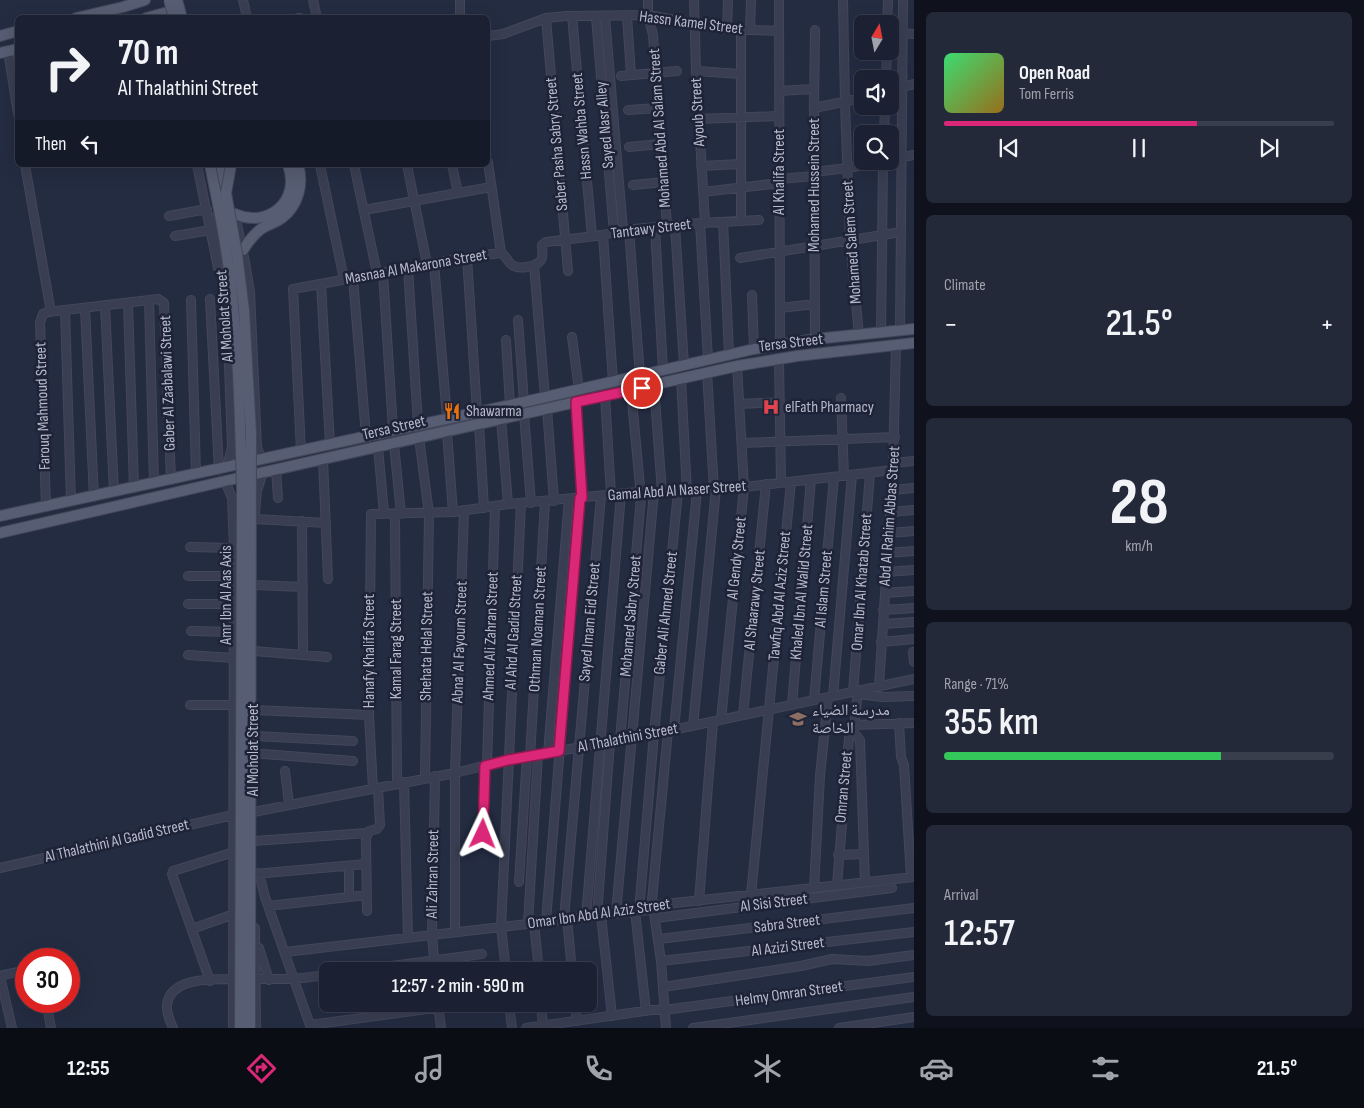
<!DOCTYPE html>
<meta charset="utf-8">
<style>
:root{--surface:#1b2132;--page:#24293a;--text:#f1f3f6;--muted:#a0a3ac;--line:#393e4d;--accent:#db2777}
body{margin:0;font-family:"Sofia Sans Condensed","Noto Naskh Arabic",sans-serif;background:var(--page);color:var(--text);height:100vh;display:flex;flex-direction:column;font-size:19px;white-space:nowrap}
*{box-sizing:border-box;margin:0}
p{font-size:16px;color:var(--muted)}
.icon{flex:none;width:28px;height:28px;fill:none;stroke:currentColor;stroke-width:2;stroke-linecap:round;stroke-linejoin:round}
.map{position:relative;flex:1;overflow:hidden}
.panel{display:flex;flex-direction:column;gap:12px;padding:12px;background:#0f121c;width:450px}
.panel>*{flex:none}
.hud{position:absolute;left:15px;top:15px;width:475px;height:152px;border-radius:8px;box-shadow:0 5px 20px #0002,0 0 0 1px var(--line);background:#1b2132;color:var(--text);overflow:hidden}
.needle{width:32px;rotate:10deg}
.tools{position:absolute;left:854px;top:15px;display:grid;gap:10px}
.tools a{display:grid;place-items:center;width:45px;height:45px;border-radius:8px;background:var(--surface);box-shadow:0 5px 20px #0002,0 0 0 1px var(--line);font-size:25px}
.speed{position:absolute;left:15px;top:948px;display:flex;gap:10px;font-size:25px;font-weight:700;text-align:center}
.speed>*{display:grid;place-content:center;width:65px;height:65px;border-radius:50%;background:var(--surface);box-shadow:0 5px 20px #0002,0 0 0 1px var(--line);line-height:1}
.speed .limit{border:8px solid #d22;background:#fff;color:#111}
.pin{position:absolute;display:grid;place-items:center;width:42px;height:42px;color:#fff;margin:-21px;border:2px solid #fff;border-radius:50%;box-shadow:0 1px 5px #0007}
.me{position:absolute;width:55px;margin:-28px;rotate:2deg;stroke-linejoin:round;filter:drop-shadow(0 0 4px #0008)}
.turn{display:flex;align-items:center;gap:18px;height:105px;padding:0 20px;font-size:22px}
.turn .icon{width:65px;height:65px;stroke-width:2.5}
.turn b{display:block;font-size:35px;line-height:42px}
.then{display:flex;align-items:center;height:48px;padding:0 20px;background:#0003;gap:10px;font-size:19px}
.big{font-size:38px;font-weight:600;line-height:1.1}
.panel .card{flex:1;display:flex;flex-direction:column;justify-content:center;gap:8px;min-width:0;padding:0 18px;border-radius:8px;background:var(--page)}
.panel .dial{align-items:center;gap:0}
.dial b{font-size:65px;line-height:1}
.song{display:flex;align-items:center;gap:15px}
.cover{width:60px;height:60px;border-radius:8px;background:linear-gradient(135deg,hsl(140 70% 55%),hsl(40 70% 35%))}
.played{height:5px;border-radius:2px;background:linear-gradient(90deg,var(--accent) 65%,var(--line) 65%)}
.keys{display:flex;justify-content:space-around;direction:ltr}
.heat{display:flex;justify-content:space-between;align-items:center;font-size:28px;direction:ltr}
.charge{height:8px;border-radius:4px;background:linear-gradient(90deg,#34c759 71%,var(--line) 0)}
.trip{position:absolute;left:319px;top:962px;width:278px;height:50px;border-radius:8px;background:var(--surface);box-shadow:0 5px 20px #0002,0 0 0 1px var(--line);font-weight:600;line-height:50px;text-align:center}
.tab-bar{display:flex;height:80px;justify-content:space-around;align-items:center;background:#0b0d14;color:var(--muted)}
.tab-bar .icon{width:35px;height:35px}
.tab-bar .selected{color:var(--accent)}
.tab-bar b{font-size:22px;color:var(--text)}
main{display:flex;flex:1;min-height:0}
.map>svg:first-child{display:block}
</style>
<main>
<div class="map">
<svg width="914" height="1028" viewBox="0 0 914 1028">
<rect width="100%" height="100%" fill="#242c42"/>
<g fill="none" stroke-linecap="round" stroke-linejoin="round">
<g stroke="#43475b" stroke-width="10">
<path id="minor" d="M243,0l4,18
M313,0l4,18
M460,0v18
M648,0v15l5,20 14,191
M694,0l2,71 9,152
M779,0l1,344
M843,0l2,103 5,137 9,95
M572,16l20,220
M596,17l18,216
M605,17l18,213
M627,17l4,58
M298,18h2
M546,18l22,253
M887,24l1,-24
M727,29l1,-29
M750,30l1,-30
M815,30l-1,78 1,231
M903,33l11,1
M488,36l15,-2 43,-16 20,-2 82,-1 79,14 52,2
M8,51l10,63
M696,71l45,3
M621,76l56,-5
M886,79l1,-28
M890,90l24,-6
M779,91l35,-2
M814,108l48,-10
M628,110l30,-2
M698,119l81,-3
M884,134l1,-28
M629,147l32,-3
M890,160l24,-5
M488,162l13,91
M25,165l26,147
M197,165l21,103
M320,165l24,114
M354,165l23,108
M407,165l20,99
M452,165l6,28
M701,166l39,-2
M814,172l34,-4 36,-7
M780,179l34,-3
M633,185l31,-3
M703,192l77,-9
M364,210l127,-23
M235,215l10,47 5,30 7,155 3,8 5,3
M169,216l38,-7
M216,216l11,96 5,135 -5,20
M741,221v-191
M723,222l6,132
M700,223l8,136
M675,226l9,139
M655,228l8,142
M629,230l11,146
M603,235l10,147
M175,236l36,-6
M467,257l10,155
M740,258l161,-26
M434,263l13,155
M534,265l11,132
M408,268l10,156
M383,273l10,157
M353,278l13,158
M321,284l9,160
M752,295l2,54
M210,299l9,171
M149,300l5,183
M191,300l5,174
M128,303l6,185
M105,305l9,187
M85,308l9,189
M780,308l35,-4
M65,310l6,191
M518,320l6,82
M900,331l3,-331
M881,333l2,-172
M572,337l7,53
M506,340l4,65
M779,359l2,124
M707,372l7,118
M681,379l6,113
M654,385l8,107
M605,396l6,99
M841,398l3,78
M576,402l6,96
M740,404l40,-2
M547,409l7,92
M524,414l7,89
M501,419l7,85
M479,424l5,84
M447,432l6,80
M419,438l10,75 -4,265
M742,443l153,-6
M394,444l7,70
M378,447l6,66
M301,451l-8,-162 174,-32 34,-4c6,3 6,9 11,12 7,5 27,2 30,-7 1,-4 0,-9 0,-13l4,-3 57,-7 20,-5 77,-7 59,-3
M323,459l5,120
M894,463l20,-2
M276,470l2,28
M225,481l7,17 2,50 -1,480
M892,490l22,-2
M46,507l-6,-185 3,-8 5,-2 110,-13 6,4 7,177
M890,512l24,-2
M255,514l2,-24 6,-17
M395,514l2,270
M255,519l71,4
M302,521l1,134
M889,533l25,-2
M190,547l44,1
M887,553l27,-2
M886,572l28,-2
M188,576h46
M254,585l49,2
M885,593l29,-2
M188,604h46
M883,610l31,-2
M883,624l31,-2
M191,631l42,1
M881,642l33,-3
M253,651l74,6
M913,652l1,10
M188,655l45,3
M879,687l14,-217 3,-126
M853,692l17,-219
M858,694l25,3 31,-1
M833,696l19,-221
M814,700l20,-223
M190,705h43
M792,705l19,-226
M252,710l117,5
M743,715l23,-231
M721,720l23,-233 -7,-121
M899,723l2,34 3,8 7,112
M854,725l60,-2
M693,726l23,-237
M674,730l23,-239
M852,735h4l4,5 5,142
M252,736l101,5
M620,740l21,-243 -10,-107
M252,753l101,8
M548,753l21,-254
M530,756l15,-254
M487,765l8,-259
M285,771l4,33
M435,776l-3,159 3,36
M404,782l4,155
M373,789l-4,-74 2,-201 82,-2 55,-8 131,-12h48l57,-5 149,-17
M253,812l202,-39 53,-13 146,-26 260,-55
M483,835l2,-69
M254,841l113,-8
M838,855l26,-1
M349,866v31
M0,868l233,-53
M259,873l6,24 46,131
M255,874l111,-10
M519,882l8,-126
M837,885l12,-147 5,-9 4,-38
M814,888l6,-112 8,-78
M751,895l40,-413
M699,901l14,-179
M268,906l99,-11
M367,911l-1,-73 3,-7 8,-2 3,-4 -2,-37
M635,911l11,100
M639,911l15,-177 24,-242
M616,913l38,-421
M601,915l11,101
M597,916l13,-174
M586,917l35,-423
M656,918l236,-30
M564,919l37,-423
M567,919l5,52
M546,921l34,-423
M528,923l10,-169
M534,923l5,48
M255,928l1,100
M192,929l42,-15
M455,932v-159l9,-263
M659,939l255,-31
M259,948l10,32
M285,952l363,-42 8,-5 258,-28
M661,961l253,-29
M354,971l128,-17
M506,971l-5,-44 20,-424
M0,976l12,52
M0,976l26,-6
M252,979h42l34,-4
M210,981l-38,-107 1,-3 61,-19
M663,987l138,-21 31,-7 36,2 46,-6
M46,1001l5,27
M438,1004l3,24
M509,1004l3,24
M541,1004l2,22
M575,1004l2,17
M310,1025l154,-21
M173,1028c-3,-7 -7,-15 -6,-23 3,-29 50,-26 71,-26
M526,1028l125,-18h13l250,-33
M666,1028l-5,-67 -9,-61 16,-169
M693,1028l221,-31
M839,1028l75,-11"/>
</g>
<g stroke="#43475b" stroke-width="12">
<path id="major" d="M76,18l47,-11 22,-7
M146,18l33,-9
M0,36l18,-5
M0,53l18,-4
M220,165l6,27
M235,214c34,15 66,-14 53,-49
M243,250c5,-8 10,-15 18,-21 6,-4 14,-6 21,-11 16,-12 22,-34 16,-53
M0,516l524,-114 230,-53 61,-10 99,-10
M0,533l225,-52 512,-115 60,-10 117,-13"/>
</g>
<use href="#minor" stroke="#393e52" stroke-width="8"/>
<use href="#major" stroke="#575d72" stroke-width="10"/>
<g stroke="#43475b" stroke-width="12" stroke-linecap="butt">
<path id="major-bridge" d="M169,0l5,18
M177,0l5,18
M210,165c9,44 18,87 22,132 7,63 8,127 10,191l-2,540
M231,165l-5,28 11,61 7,56 7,122 -1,596"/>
</g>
<use href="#major-bridge" stroke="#575d72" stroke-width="10"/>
</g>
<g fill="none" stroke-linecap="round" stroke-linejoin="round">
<g stroke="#8e194d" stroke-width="12">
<path id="route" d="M483,834l2,-68 23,-6 51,-9 21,-253h2l-6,-96 66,-14"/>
</g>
<use href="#route" stroke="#db2777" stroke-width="9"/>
</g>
<defs>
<g id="hospital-bare" transform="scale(1.35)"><path d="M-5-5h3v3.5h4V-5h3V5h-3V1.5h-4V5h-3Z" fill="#e0444e" stroke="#1e2337" stroke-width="2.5" paint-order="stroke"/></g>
<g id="restaurant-bare" transform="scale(1.35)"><path d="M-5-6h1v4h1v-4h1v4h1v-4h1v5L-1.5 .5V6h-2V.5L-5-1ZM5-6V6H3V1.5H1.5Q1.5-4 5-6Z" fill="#e8710a" stroke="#1e2337" stroke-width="2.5" paint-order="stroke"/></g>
<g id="school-bare" transform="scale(1.35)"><path d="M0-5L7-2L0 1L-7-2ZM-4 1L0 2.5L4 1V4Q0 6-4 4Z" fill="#8d6e63" stroke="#1e2337" stroke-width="2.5" paint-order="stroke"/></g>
</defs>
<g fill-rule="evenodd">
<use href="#hospital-bare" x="771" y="407"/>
<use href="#restaurant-bare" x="452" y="411"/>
<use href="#school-bare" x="798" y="719"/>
</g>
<g text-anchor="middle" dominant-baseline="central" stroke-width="5" stroke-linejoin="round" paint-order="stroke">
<g font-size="16" fill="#b6bacc" stroke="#1e2337">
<text transform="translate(691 23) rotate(7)">Hassn Kamel Street</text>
<text transform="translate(698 112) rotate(-93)">Ayoub Street</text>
<text transform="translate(605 125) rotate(-95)">Sayed Nasr Alley</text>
<text transform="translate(582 126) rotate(-95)">Hassn Wahba Street</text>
<text transform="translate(660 128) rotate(-94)">Mohamed Abd Al Salam Street</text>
<text transform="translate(557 144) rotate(-95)">Saber Pasha Sabry Street</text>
<text transform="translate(779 172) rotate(-90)">Al Khalifa Street</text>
<text transform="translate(814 185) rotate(-90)">Mohamed Hussein Street</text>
<text transform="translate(651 229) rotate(-7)">Tantawy Street</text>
<text transform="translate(852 242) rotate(-94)">Mohamed Salem Street</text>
<text transform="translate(416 267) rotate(-10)">Masnaa Al Makarona Street</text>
<text transform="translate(225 316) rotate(-94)">Al Moholat Street</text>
<text transform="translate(791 343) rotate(-7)">Tersa Street</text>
<text transform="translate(168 383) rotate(-92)">Gaber Al Zaabalawi Street</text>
<text transform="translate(43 406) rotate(-92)">Farouq Mahmoud Street</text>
<text transform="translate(394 428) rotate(-13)">Tersa Street</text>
<text transform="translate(677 491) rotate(-4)">Gamal Abd Al Naser Street</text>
<text transform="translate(890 516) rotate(-86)">Abd Al Rahim Abbas Street</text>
<text transform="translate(737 558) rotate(-84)">Al Gendy Street</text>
<text transform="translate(862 582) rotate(-86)">Omar Ibn Al Khatab Street</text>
<text transform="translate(824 589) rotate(-85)">Al Islam Street</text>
<text transform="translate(802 592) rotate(-85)">Khaled Ibn Al Walid Street</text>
<text transform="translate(226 595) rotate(-90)">Amr Ibn Al Aas Axis</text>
<text transform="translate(780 596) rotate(-85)">Tawfiq Abd Al Aziz Street</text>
<text transform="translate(755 600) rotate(-84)">Al Shaarawy Street</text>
<text transform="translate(666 613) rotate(-84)">Gaber Ali Ahmed Street</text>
<text transform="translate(631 616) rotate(-85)">Mohamed Sabry Street</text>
<text transform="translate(590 622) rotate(-85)">Sayed Imam Eid Street</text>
<text transform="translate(538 629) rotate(-87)">Othman Noaman Street</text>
<text transform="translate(514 632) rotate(-87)">Al Ahd Al Gadid Street</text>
<text transform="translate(491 636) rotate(-88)">Ahmed Ali Zahran Street</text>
<text transform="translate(460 642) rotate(-88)">Abna' Al Fayoum Street</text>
<text transform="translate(427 646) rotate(-89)">Shehata Helal Street</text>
<text transform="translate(396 649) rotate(-90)">Kamal Farag Street</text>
<text transform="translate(369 651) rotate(-90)">Hanafy Khalifa Street</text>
<text transform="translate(628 738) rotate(-11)">Al Thalathini Street</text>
<text transform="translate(253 750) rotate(-90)">Al Moholat Street</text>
<text transform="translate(844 787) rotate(-85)">Omran Street</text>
<text transform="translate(117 841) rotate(-13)">Al Thalathini Al Gadid Street</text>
<text transform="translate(433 874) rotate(-89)">Ali Zahran Street</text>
<text transform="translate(774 903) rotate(-7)">Al Sisi Street</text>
<text transform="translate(599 914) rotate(-8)">Omar Ibn Abd Al Aziz Street</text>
<text transform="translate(787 924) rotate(-7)">Sabra Street</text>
<text transform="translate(788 947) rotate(-7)">Al Azizi Street</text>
<text transform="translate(789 994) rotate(-8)">Helmy Omran Street</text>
</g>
<g font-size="16" fill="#b6bacc" stroke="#1e2337" text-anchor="start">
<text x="785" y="407">elFath Pharmacy</text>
<text x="466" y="411">Shawarma</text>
<text x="812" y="710">مدرسة الضياء<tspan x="812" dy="18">الخاصة</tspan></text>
</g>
</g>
</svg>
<div class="tools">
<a><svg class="needle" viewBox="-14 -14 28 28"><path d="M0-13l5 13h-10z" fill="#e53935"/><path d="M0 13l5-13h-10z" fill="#a0a3ac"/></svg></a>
<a><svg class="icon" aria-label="sound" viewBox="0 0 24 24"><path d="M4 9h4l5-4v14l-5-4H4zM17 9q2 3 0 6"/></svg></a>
<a><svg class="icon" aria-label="search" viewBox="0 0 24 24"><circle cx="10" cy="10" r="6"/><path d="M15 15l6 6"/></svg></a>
</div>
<div class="speed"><div class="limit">30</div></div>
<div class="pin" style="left:642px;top:388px;background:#d93025"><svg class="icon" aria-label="arrive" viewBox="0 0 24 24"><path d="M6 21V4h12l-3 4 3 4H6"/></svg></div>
<svg class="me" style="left:483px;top:834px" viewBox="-20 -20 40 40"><path d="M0-17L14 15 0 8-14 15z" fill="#db2777" stroke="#fff" stroke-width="4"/></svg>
<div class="trip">12:57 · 2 min · 590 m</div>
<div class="hud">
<div class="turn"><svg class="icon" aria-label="right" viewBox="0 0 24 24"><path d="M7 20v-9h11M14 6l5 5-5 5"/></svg><div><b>70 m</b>Al Thalathini Street</div></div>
<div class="then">Then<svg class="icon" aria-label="left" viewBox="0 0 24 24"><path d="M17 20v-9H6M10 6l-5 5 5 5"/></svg></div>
</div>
</div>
<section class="panel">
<div class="card">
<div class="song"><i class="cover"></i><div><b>Open Road</b><p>Tom Ferris</p></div></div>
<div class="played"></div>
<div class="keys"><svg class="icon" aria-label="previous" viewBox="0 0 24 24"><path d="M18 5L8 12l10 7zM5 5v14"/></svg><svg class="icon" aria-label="pause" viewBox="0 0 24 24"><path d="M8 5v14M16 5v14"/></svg><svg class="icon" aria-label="next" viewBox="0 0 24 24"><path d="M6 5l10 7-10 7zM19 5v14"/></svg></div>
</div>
<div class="card"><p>Climate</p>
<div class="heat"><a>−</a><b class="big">21.5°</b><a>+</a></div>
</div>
<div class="card dial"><b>28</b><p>km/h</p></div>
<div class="card"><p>Range · 71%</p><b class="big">355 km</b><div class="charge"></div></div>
<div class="card"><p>Arrival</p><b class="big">12:57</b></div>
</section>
</main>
<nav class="tab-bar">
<b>12:55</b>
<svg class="icon selected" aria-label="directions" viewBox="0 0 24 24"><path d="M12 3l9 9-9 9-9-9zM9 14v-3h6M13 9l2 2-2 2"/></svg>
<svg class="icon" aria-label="music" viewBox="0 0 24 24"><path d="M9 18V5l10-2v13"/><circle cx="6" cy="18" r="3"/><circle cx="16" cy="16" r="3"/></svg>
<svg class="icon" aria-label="phone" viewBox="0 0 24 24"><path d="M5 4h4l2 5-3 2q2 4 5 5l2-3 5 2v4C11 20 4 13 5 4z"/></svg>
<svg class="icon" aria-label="climate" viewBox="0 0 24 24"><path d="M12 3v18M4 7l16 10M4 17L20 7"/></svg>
<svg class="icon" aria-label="car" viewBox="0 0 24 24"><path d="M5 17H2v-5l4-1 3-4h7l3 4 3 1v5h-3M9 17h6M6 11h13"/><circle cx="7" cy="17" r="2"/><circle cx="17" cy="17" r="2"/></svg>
<svg class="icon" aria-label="filters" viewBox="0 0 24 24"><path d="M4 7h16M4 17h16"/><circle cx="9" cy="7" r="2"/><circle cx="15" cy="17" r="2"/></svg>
<b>21.5°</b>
</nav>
